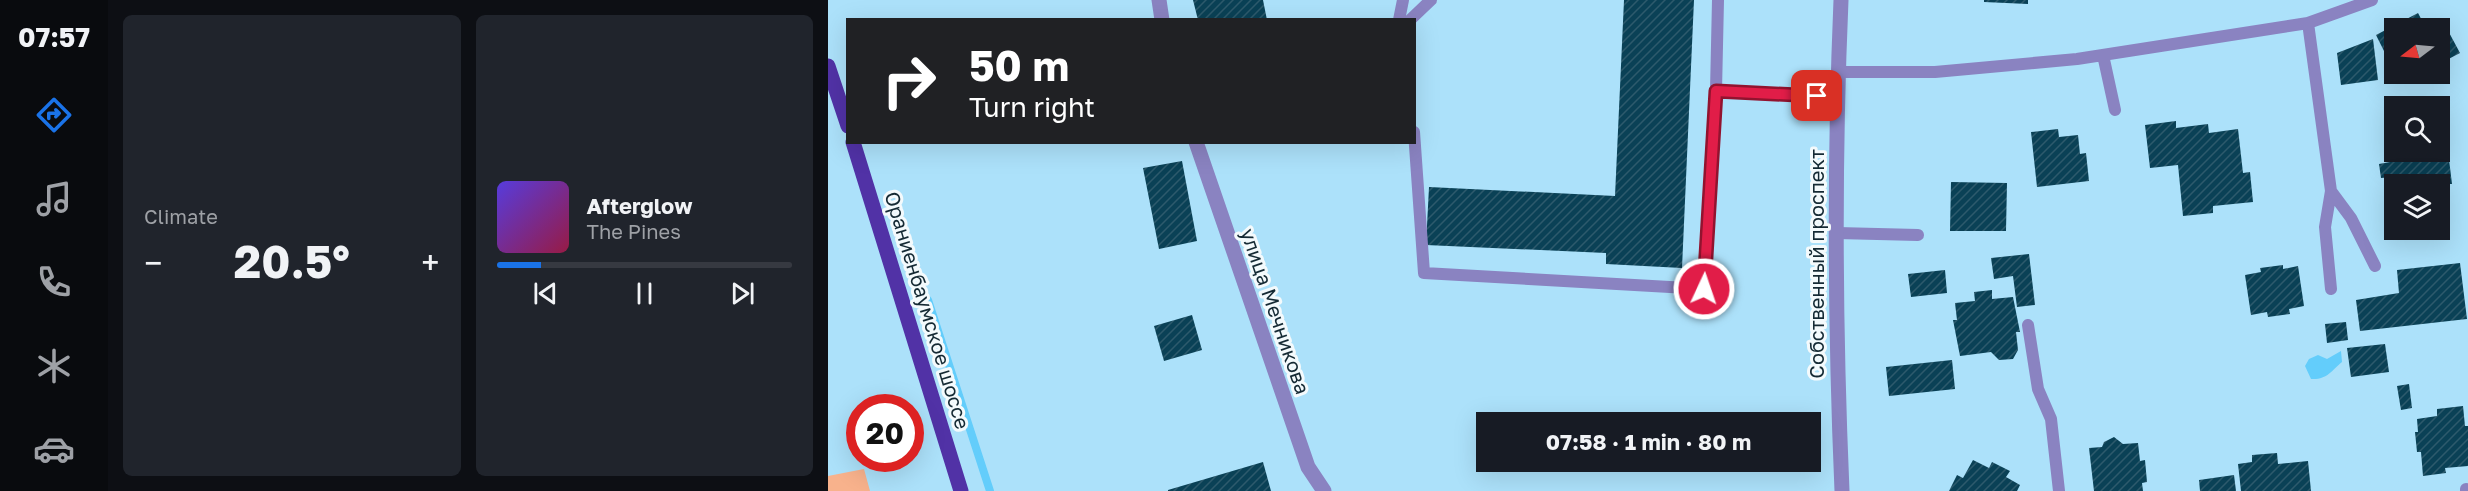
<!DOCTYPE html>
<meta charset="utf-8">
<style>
:root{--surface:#171b24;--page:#20242c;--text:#f1f3f6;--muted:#9ea1a6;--line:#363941;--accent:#1a73e8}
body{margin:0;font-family:"Golos Text",sans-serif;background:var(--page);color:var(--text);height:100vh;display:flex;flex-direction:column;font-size:22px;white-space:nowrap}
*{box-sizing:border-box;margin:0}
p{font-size:20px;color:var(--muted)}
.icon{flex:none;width:33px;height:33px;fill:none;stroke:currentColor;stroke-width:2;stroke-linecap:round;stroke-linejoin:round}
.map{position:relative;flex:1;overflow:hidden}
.panel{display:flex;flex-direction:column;gap:15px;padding:15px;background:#0d0f14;width:720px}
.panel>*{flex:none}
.top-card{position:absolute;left:18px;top:18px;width:570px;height:126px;border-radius:0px;box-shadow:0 6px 24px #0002;background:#202124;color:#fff;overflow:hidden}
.needle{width:39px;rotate:254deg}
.fabs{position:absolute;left:1556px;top:18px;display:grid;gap:12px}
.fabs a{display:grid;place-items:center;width:66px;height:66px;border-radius:0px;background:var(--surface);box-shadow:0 6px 24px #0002;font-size:30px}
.speed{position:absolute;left:18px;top:394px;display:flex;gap:12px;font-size:30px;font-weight:700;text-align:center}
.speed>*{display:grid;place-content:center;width:78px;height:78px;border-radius:50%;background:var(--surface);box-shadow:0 6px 24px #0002;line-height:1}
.speed .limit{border:9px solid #d22;background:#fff;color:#111}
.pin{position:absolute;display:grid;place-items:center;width:51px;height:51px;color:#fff;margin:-26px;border-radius:12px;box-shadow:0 3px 9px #0006}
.me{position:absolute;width:66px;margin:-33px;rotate:3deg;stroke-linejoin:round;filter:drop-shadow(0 0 4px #0008)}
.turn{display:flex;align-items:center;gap:21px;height:126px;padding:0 24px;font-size:27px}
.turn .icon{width:78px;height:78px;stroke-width:2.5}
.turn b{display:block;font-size:42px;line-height:51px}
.big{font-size:45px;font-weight:700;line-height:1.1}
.panel .card{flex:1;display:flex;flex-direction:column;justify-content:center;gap:9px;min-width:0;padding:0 21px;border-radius:9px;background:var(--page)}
.song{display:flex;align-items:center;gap:18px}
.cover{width:72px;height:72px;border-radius:9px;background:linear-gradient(135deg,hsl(250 70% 55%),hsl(340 70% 35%))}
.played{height:6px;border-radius:3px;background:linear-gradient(90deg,var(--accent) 15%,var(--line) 15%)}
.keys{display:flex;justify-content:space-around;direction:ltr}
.heat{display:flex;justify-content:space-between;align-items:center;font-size:33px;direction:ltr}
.panel .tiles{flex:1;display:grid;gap:15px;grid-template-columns:repeat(2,1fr)}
.trip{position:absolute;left:648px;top:412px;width:345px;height:60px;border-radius:0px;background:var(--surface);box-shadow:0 6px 24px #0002;font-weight:700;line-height:60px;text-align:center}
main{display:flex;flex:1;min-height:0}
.tab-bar{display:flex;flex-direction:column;width:108px;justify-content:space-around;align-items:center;background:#090b0e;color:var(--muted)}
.tab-bar .icon{width:42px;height:42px}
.tab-bar .selected{color:var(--accent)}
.tab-bar b{font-size:27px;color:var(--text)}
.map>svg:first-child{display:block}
</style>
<main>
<nav class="tab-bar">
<b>07:57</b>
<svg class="icon selected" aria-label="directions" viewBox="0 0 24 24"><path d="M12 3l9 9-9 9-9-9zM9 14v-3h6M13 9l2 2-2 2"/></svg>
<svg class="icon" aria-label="music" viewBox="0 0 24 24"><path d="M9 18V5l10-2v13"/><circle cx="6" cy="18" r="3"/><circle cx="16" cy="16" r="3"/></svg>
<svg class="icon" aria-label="phone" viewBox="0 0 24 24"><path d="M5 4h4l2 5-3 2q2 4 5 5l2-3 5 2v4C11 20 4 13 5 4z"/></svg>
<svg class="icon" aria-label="climate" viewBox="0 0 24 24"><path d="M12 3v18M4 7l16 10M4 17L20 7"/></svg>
<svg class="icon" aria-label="car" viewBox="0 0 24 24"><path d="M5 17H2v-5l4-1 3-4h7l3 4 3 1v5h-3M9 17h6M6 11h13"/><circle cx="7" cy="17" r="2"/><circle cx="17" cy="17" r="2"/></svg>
</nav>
<section class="panel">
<div class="tiles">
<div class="card"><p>Climate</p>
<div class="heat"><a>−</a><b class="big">20.5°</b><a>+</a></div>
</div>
<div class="card">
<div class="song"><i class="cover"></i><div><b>Afterglow</b><p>The Pines</p></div></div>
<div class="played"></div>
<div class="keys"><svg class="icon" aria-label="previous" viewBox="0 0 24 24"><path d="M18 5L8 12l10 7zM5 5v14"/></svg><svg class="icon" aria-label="pause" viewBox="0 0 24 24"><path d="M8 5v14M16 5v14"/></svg><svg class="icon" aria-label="next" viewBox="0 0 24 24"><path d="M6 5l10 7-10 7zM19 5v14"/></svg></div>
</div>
</div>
</section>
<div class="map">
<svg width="1640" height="491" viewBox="0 0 1640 491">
<defs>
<pattern id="building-hatch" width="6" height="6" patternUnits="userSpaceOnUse" patternTransform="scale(1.5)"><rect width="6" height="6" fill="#0a4156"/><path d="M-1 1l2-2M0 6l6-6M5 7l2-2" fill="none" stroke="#2d5a6c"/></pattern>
</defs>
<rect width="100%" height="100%" fill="#ace1fa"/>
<path fill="#f8b28c" d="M36,469l6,22h-42v-15z"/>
<path fill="#63cdfb" d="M1513,351l1,11c-11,9 -15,18 -31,17l-6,-13 4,-7 9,-4 9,4z"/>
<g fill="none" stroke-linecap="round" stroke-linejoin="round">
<path stroke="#63cdfb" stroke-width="8" d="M100,300l62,191"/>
</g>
<path fill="url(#building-hatch)" d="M365,0h70l4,20h-69z
M796,0h70l-12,268 -76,-4v-11l-180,-8 3,-58 186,9z
M1156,0h44v4l-44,-2z
M1590,13l8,15h-32v43l-18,-36z
M1617,25l15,28 -21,11v-36z
M1545,39l5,41 -37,5 -4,-32z
M1348,121v7l32,-4 1,9 29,-4 5,44 7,-1 3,30 -40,4v7l-30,3 -5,-51 -28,3 -5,-43z
M1230,129l1,8 19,-2 2,19 6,-1 3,28 -52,6 -6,-55z
M1619,143l5,41h-59l-1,-7 -11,1 -2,-14 11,-2 -1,-12 50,2v-8z
M354,161l15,80 -38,8 -16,-81z
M1123,182l56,1 -1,48h-56z
M1201,254l6,51 -18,2 -4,-31 -19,3 -3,-21z
M1632,263l7,56 -107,12 -4,-31 43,-7 -2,-23z
M1455,265v4l15,-3 6,40 -15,3 1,5 -22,3 -1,-5 -16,3 -6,-40 16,-3 -1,-4z
M1117,270l2,23 -36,4 -3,-23z
M1164,290v9l21,-2 7,35h-4l2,18 -5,9 -14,1 -8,-8 -31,4 -7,-36h4l-2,-17 20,-2 -1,-9z
M364,315l10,35 -38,11 -10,-35z
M1518,322l2,18 -21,3 -2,-19z
M1557,344l4,28 -38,5 -4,-29z
M1124,360l3,29 -66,7 -3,-29z
M1581,384l3,24 -11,2 -4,-24z
M1635,406l2,20h3v40l-23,2 1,5 -23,3 -2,-24h-4l-2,-20h3l-1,-13 20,-3v-7z
M1286,437l9,7 15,-1 2,18 5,-1 2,22 -5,1 1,8h-49l-5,-43 13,-1 2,-5z
M1449,453l1,11 30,-3 3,30h-70l-3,-27 14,-2v-7z
M1145,460l16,8 3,-6 18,9 -4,6 14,8 -3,6h-68l8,-16 6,3z
M435,462l8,29h-103v-1z
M1406,475l2,16h-36l-1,-11z"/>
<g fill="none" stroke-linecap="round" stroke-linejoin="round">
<path stroke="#8a83c1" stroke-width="12" d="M571,20l4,-20
M582,20l21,-20
M1480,23l23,168 -6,36 6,62
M1275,55l12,55
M1010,72h97l142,-13 231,-36 64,-23
M888,91l2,-91
M586,132l10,141 281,16 11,-198 121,6
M1503,191l20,27 24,48
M1009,233l81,2
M1200,325l10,64 13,30 8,72
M1638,489v2"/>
<path stroke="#8a83c1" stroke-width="15" d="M331,0l3,20
M1013,0c-7,163 -6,328 1,491
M368,142l112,325 16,24"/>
<path stroke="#5132a6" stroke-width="15" d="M0,66l20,60
M25,142l108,349"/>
</g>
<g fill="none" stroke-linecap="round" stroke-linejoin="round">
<g stroke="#92132f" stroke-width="15">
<path id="route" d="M876,289l12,-198 101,5"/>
</g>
<use href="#route" stroke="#e11d48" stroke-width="10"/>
</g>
<g text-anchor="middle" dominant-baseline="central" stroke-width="6" stroke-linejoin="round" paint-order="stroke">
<g font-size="20" fill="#152a34" stroke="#f4fafc">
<text transform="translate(988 264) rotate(-90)">Собственный проспект</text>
<text transform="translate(100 310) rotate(73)">Ораниенбаумское шоссе</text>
<text transform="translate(448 311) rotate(71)">улица Мечникова</text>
</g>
</g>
</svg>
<div class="fabs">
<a><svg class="needle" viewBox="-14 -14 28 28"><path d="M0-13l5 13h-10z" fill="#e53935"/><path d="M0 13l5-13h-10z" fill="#9ea1a6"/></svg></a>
<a><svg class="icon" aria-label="search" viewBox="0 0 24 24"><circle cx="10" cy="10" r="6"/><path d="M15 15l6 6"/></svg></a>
<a><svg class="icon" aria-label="layers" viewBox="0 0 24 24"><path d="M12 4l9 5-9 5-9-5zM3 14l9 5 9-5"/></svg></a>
</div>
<div class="speed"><div class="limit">20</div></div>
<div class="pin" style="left:989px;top:96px;background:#d93025"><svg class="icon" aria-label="arrive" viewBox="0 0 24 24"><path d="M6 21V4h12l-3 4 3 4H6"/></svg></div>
<svg class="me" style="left:876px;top:289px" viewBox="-20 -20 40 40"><circle r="17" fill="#e11d48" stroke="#fff" stroke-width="3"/><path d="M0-11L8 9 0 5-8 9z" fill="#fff"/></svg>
<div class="trip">07:58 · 1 min · 80 m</div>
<div class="top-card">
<div class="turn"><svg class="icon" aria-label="right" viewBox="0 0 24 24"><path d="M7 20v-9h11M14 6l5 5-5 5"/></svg><div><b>50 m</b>Turn right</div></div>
</div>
</div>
</main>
